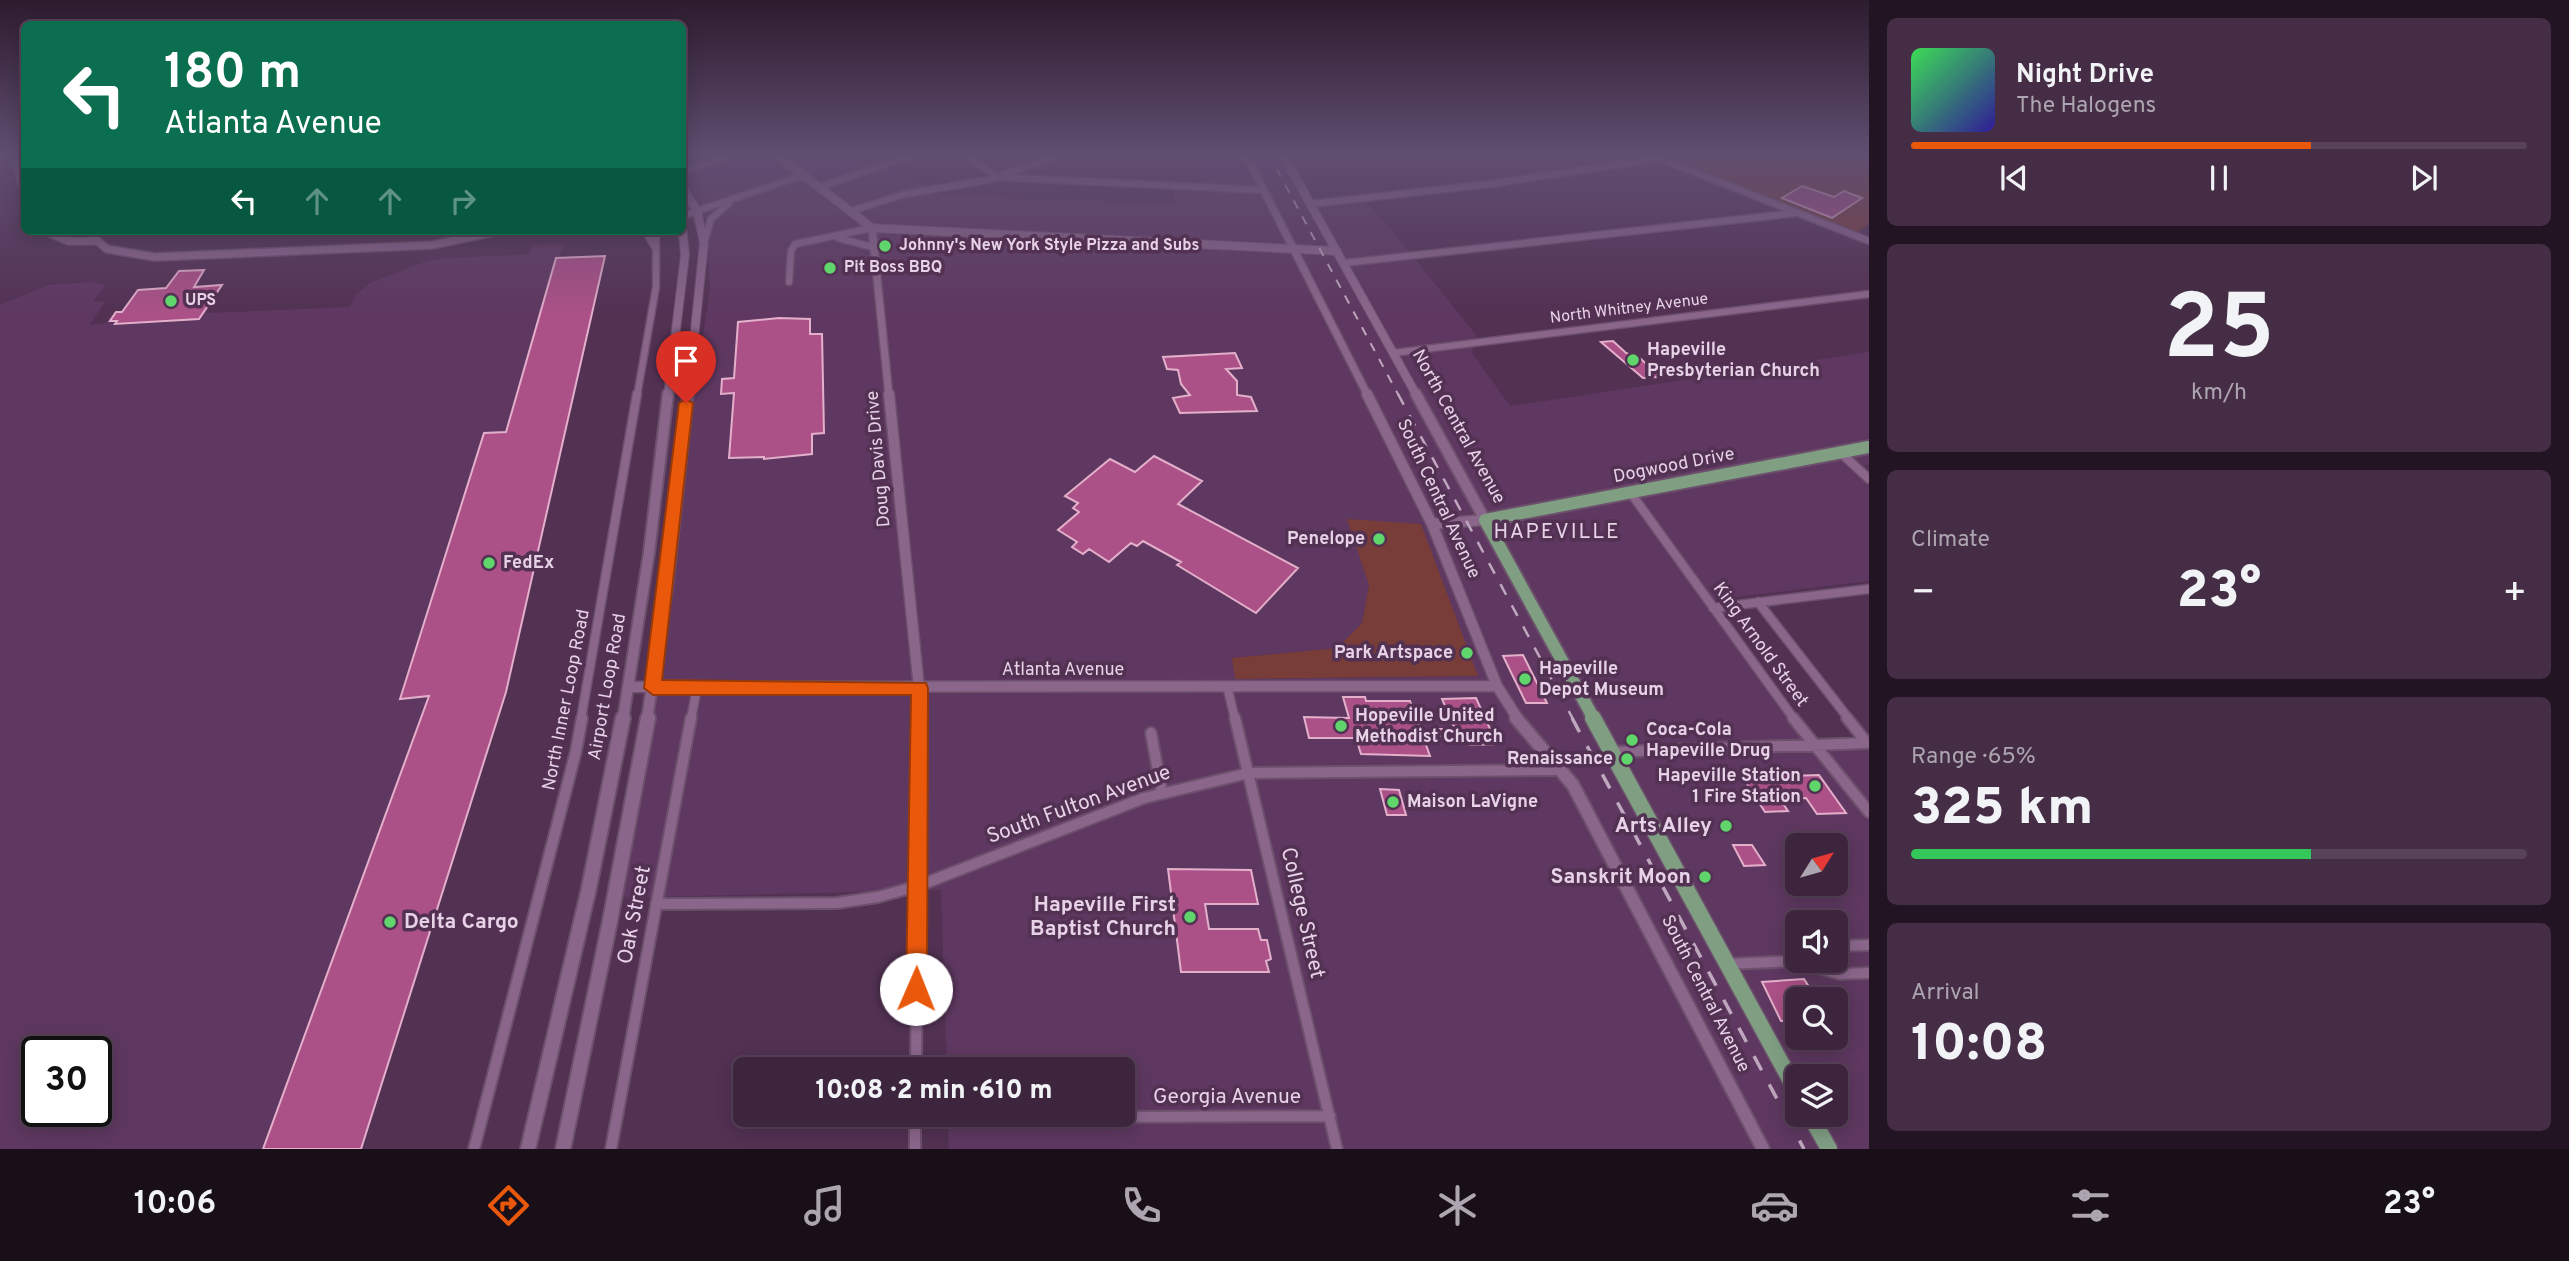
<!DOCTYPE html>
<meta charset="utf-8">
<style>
:root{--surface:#3e253e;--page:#452d45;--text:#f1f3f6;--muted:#ada5b0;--line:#574258;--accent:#ea580c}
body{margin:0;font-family:Overpass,sans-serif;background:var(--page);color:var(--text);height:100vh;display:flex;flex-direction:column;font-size:26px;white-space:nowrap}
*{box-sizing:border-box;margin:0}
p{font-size:23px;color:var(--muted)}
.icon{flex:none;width:38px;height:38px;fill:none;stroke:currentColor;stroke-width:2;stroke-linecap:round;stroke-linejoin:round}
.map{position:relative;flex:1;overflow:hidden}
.details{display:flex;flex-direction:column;gap:18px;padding:18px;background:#221422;width:700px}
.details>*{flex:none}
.hud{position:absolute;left:21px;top:21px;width:665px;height:214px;border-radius:10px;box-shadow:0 4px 18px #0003,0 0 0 2px var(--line);background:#0b6e4f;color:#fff;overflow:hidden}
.needle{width:46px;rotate:53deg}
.tools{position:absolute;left:1785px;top:833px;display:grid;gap:14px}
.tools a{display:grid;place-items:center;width:63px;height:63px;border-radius:10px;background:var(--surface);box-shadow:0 4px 18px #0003,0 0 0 2px var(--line);font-size:35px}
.speed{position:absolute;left:21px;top:1036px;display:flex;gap:14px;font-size:35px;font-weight:700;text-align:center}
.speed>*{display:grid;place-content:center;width:91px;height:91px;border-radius:50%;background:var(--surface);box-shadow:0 4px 18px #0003,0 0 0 2px var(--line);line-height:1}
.speed .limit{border:4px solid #111;border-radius:10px;background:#fff;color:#111}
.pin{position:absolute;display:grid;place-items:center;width:60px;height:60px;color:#fff;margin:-72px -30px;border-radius:50% 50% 50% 0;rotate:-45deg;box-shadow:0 0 7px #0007}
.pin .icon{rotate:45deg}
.me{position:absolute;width:77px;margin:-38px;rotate:1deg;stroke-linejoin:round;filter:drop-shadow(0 0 5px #0008)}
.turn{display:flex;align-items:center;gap:24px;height:147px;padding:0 28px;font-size:32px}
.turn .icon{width:91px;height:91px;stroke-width:2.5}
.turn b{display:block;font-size:49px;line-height:60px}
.lanes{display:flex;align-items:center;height:66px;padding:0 28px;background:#0003;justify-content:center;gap:35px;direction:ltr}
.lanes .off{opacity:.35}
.big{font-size:52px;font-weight:800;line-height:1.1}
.details .tile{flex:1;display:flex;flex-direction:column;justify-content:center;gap:10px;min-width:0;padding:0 24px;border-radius:10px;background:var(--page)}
.details .dial{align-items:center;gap:0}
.dial b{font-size:91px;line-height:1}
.song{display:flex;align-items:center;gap:21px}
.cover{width:84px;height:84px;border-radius:10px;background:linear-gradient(135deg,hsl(130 70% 55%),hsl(250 70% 35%))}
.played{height:7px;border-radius:4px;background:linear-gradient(90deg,var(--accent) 65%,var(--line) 65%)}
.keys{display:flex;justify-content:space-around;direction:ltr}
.heat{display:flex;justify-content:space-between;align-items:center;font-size:38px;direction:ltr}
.charge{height:10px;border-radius:5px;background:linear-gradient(90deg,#34c759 65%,var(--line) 0)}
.trip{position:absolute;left:733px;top:1057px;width:402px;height:70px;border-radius:10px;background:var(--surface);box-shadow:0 4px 18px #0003,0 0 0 2px var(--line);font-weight:800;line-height:70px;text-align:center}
.menu{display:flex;height:112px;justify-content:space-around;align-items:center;background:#190f19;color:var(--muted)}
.menu .icon{width:49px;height:49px}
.menu .on{color:var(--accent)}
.menu b{font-size:32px;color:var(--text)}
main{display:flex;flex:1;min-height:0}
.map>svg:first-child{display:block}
</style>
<main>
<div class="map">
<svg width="1869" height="1149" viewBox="0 0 1869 1149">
<rect width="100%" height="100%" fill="#523153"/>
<path fill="#5e3860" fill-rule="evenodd" d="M754,153h92l23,15 19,-6 49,32 238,11 -2,-15h30l-3,-20 -14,-17h99l32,54 49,-5 26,28 84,105 -4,18 38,53 359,-54v113h-5l5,6v110l-158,19 105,141 53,5v403h-920l-1,-34h176v-46h-177l-6,-179 -331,8 36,-181 64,-428 -5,-82 -22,-25v-11zM1347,519l130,157 -242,3 -3,-21 105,-10 25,-25 7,-38zM1797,845h39v39h-39zM1797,922h39v39h-39zM1797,999h39v39h-39zM1797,1076h39v39h-39z
M564,244l-4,13 45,-1 -99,436 -144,457h-362v-844l48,-20 44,-3 13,3 -12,17 13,-1 -17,24 16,-2 9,-11h8l16,-22 28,-2 13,-17 25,-1 -9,17 27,-1 -16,27 144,-6 6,-12 14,-12 52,-20 15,-4 92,-5 4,-9zM37,1052h59v59h-59z"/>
<path fill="#783d38" d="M1648,153h206l15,5v66l-13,10z
M1347,519l74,5 57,152 -243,3 -3,-21 105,-10 25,-25 7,-38z"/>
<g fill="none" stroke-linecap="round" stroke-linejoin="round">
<path stroke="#192d30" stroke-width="2" d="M411,233l5,-2"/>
</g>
<path fill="#ab5187" stroke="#e3afcb" stroke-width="2" d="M1802,186l32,11 10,-6 18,7 -30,20 -50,-20z
M605,256l-99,436 -145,457h-98l166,-453 -29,3 84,-266 22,-1 50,-174z
M204,270l-10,17 28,-2 -23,34 -84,5 2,-3h-7l6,-9h6l16,-22 28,-2 13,-17z
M779,318l31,1v15h12l2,99 -12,1v20l-48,5v-2l-35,1 5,-65 -13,1 1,-15 12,-1 4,-56z
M1613,341l13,12 14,5 20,19 -17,1 -42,-36z
M1235,353l7,15 -16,1 11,12v14l14,2 6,14 -77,2 -7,-15 17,-3 -9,-11 -3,-14 -11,-1 -4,-12z
M1154,456l48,25 -24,23 120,64 -42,45 -79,-48 4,-3 -38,-21 -6,5 -6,-3 -22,19 -20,-13 -6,5 -11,-7 5,-5 -19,-12 21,-18 -6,-4 5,-5 -13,-7 45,-37 25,13z
M1523,655l24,48h-21l-23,-47z
M1343,697h22l1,4h44l20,55 -69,-2 -5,-16h-47l-5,-21 45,1z
M1476,698l21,46 -27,1 -2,-5h-25l-5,-11h17l-13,-30z
M1788,770l3,6 28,-1 27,38 -29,1 -11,-16 -26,1 8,12 -23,1 -22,-34 23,-1 -4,-5z
M1380,789l19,1 7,25h-19z
M1733,845h19l13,20 -21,1z
M1168,869l83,1 7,34h-53l4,25h49l3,11h6l4,19 -5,2 3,11h-88z
M1804,979l13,20h-20v22h-16l-19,-39z"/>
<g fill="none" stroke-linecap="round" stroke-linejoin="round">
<g stroke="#6c506c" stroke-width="9">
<path id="minor-far2" d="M961,153l37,24 265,13
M1236,153l12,6
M1646,153l223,88
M682,171l56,-18
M820,187l99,-34
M1310,204l180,-20 170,-26
M851,211l54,-17 83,-14 77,-27
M682,216l122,-41
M645,231l11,18
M838,238l38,10
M704,243l7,-24 18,-16
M1344,263l453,-50
M789,282l2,-31 4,-7 77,-16
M1393,353l476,-59
M637,396l19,-109v-56"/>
</g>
<g stroke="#6c506c" stroke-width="11">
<path id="minor-far1" d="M1840,452l29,27
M1630,492l164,227
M1758,602l91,117
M1713,608l156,-19
M1227,686l8,33
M581,719l56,-325
M691,719l6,-31
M919,719v-31"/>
</g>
<g stroke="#6c506c" stroke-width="14">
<path id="minor" d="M1235,718l102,431
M1793,718l76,94
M1847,718l20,25
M1151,733l11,60
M1610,752l259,-9
M656,904l181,-1 41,-6 40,-11 226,-88 105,-25 312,-3
M1836,946l33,-1
M1727,964l68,-3 44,13 30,-1
M916,1069l3,-351
M915,1115v34
M915,1118l415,-2
M474,1149l102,-398 6,-33
M611,1149l80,-431"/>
</g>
<g stroke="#6c506c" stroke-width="10">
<path id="tertiary-far2" d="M12,153l12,37
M1245,153l123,243
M872,228l17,168
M44,231l24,10h26
M86,231l21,18 48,8 277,-12 68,-14"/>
</g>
<g stroke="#6c506c" stroke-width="13">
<path id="tertiary-far1" d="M889,394l30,294
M1367,394l65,130 65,162 21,33
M1432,524l53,-4
M628,687l869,-1"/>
</g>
<g stroke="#6c506c" stroke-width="16">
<path id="tertiary" d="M1516,718l57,67 190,364"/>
</g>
<g stroke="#6c506c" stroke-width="10">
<path id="secondary-far2" d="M775,153l97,75 465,23
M1282,153l135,243
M682,187l15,24 7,32 -16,153
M668,396l17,-141 -3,-30"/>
</g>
<g stroke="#6c506c" stroke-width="14">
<path id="secondary-far1" d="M1416,394l69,126
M623,719l26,-166 19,-159
M647,719l21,-139 20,-186"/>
</g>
<g stroke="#6c506c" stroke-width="18">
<path id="secondary" d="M528,1149l61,-261 34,-170
M563,1149l47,-228 38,-203"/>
</g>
<g stroke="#6c506c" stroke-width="16">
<path id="primary-far1" d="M1594,719l-109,-199 384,-73"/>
</g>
<g stroke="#6c506c" stroke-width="19">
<path id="primary" d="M1593,718l204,374
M1810,1115l19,34"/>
</g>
<use href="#minor-far2" stroke="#8a668b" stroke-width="6"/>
<use href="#minor-far1" stroke="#8a668b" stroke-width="8"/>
<use href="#minor" stroke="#8a668b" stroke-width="10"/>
<use href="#tertiary-far2" stroke="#8a668b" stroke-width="7"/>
<use href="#tertiary-far1" stroke="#8a668b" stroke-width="10"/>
<use href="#tertiary" stroke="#8a668b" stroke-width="12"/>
<use href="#secondary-far2" stroke="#8a668b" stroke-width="8"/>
<use href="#secondary-far1" stroke="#8a668b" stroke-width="10"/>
<use href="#secondary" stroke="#8a668b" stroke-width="14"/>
<use href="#primary-far1" stroke="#7f9e82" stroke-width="12"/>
<use href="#primary" stroke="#7f9e82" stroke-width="16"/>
<path stroke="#bfa7bf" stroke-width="2" stroke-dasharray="9 9" stroke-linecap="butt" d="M1268,153l131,243"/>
<path stroke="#bfa7bf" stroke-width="2.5" stroke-dasharray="12 12" stroke-linecap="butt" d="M1398,394l175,325"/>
<path stroke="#bfa7bf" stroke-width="3.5" stroke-dasharray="16 16" stroke-linecap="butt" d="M1572,718l232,431"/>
</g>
<linearGradient id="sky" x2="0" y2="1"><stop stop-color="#2d1b2e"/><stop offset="0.49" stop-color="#604e71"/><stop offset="1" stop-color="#604e71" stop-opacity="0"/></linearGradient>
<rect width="1869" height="314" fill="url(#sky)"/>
<path fill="#ea580c" stroke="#983908" stroke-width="2" d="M686,399l7,4 -31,277 264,3 2,5 -1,301 -3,8 -8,3 -7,-3 -3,-8 5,-294h-258l-9,-7 35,-285z"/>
<g fill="#5fd56b" stroke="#523153" stroke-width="2.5">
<circle cx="885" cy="246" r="7"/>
<circle cx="830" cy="268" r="7"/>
<circle cx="171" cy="301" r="7"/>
<circle cx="1633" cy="360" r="7"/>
<circle cx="1379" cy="539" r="7"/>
<circle cx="489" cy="563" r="7"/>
<circle cx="1467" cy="653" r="7"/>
<circle cx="1525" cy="679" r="7"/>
<circle cx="1341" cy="726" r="7"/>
<circle cx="1632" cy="740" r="7"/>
<circle cx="1627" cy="759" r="7"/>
<circle cx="1815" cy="786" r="7"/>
<circle cx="1393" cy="802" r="7"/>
<circle cx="1726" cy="826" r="7"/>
<circle cx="1705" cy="877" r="7"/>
<circle cx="1190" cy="917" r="7"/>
<circle cx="390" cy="922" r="7"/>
</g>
<g text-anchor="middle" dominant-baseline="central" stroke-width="7" stroke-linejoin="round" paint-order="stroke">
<g font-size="16" font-weight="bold" fill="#e7d2e7" stroke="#523153" text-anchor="start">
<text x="899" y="246">Johnny's New York Style Pizza and Subs</text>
<text x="844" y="268">Pit Boss BBQ</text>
<text x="185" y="301">UPS</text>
</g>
<g font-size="16" fill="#e7d2e7" stroke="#523153">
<text transform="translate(1629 309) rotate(-7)">North Whitney Avenue</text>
</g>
<g font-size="18" font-weight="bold" fill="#e7d2e7" stroke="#523153" text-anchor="start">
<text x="1647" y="350">Hapeville<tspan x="1647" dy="21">Presbyterian Church</tspan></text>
<text x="1365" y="539" text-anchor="end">Penelope</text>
<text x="503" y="563">FedEx</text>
<text x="1453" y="653" text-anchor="end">Park Artspace</text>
<text x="1539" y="669">Hapeville<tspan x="1539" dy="21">Depot Museum</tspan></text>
<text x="1355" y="716">Hopeville United<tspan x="1355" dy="21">Methodist Church</tspan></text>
<text x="1646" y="730">Coca-Cola<tspan x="1646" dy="21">Hapeville Drug</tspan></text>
<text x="1613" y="759" text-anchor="end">Renaissance</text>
<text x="1801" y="776" text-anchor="end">Hapeville Station<tspan x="1801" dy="21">1 Fire Station</tspan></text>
<text x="1407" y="802">Maison LaVigne</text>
</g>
<g font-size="18" fill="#e7d2e7" stroke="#523153">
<text transform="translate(1458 427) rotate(61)">North Central Avenue</text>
<text transform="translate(879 459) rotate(-95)">Doug Davis Drive</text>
<text transform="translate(1674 466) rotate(-11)">Dogwood Drive</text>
<text transform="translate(1438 499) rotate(65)">South Central Avenue</text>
<text transform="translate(1760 645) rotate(54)">King Arnold Street</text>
<text x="1063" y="670">Atlanta Avenue</text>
<text transform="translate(608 687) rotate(-80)">Airport Loop Road</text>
<text transform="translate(567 700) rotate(-79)">North Inner Loop Road</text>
<text transform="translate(1705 994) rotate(63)">South Central Avenue</text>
</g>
<g font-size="21" letter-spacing="2" fill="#e7d2e7" stroke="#523153">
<text x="1557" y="532">HAPEVILLE</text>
</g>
<g font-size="21" fill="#e7d2e7" stroke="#523153">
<text transform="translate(1079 805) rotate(-20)">South Fulton Avenue</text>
<text transform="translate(1302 913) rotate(77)">College Street</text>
<text transform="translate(635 915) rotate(-79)">Oak Street</text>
<text x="1227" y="1097">Georgia Avenue</text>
</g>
<g font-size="21" font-weight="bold" fill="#e7d2e7" stroke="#523153" text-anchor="end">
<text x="1712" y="826">Arts Alley</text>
<text x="1691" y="877">Sanskrit Moon</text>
<text x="1176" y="905">Hapeville First<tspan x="1176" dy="24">Baptist Church</tspan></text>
<text x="404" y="922" text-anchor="start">Delta Cargo</text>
</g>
</g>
</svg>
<div class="tools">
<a><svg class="needle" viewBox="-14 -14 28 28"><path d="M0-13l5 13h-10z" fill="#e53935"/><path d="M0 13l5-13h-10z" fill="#ada5b0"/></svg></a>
<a><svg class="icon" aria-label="sound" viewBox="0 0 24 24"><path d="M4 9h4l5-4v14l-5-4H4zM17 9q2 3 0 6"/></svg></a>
<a><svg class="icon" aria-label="search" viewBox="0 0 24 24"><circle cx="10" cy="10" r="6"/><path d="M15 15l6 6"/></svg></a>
<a><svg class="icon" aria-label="layers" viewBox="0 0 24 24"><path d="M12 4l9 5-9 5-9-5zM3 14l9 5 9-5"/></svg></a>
</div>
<div class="speed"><div class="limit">30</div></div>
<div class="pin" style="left:686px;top:403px;background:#d93025"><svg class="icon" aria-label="arrive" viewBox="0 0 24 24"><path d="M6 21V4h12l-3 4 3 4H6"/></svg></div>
<svg class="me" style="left:916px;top:989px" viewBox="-20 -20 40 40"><circle r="19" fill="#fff"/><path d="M0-13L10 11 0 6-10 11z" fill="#ea580c"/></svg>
<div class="trip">10:08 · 2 min · 610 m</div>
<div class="hud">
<div class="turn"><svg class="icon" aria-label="left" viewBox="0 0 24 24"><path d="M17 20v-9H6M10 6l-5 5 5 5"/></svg><div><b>180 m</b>Atlanta Avenue</div></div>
<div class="lanes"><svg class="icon" aria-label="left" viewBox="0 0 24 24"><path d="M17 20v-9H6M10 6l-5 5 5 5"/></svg><svg class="icon off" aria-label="ahead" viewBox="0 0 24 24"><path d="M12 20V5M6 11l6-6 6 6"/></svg><svg class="icon off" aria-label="ahead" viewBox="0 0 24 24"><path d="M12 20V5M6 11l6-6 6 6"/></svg><svg class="icon off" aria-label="right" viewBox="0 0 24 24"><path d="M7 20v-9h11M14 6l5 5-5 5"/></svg></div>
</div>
</div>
<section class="details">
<div class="tile">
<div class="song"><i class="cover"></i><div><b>Night Drive</b><p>The Halogens</p></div></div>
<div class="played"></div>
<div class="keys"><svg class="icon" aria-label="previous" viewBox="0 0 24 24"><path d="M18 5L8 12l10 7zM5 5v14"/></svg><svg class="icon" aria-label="pause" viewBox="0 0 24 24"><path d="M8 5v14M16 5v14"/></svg><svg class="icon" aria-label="next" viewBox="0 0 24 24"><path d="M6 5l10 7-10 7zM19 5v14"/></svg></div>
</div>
<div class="tile dial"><b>25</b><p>km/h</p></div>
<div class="tile"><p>Climate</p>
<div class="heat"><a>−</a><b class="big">23°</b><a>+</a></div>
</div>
<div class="tile"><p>Range · 65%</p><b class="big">325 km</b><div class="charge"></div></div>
<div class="tile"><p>Arrival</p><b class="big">10:08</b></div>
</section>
</main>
<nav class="menu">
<b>10:06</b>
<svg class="icon on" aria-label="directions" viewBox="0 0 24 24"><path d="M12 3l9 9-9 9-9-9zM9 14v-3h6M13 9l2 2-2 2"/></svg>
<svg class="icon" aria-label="music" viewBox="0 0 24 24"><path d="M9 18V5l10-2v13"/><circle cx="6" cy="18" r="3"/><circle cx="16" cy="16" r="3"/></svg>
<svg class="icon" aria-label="phone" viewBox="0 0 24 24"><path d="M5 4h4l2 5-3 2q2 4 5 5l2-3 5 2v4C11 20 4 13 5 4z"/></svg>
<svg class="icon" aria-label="climate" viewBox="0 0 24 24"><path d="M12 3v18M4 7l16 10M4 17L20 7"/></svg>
<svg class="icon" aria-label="car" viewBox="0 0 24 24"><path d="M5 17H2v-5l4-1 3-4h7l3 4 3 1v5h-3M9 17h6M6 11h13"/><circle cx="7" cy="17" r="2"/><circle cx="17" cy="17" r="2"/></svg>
<svg class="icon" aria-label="filters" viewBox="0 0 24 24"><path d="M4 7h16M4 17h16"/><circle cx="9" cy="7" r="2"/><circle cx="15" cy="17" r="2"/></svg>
<b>23°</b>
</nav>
